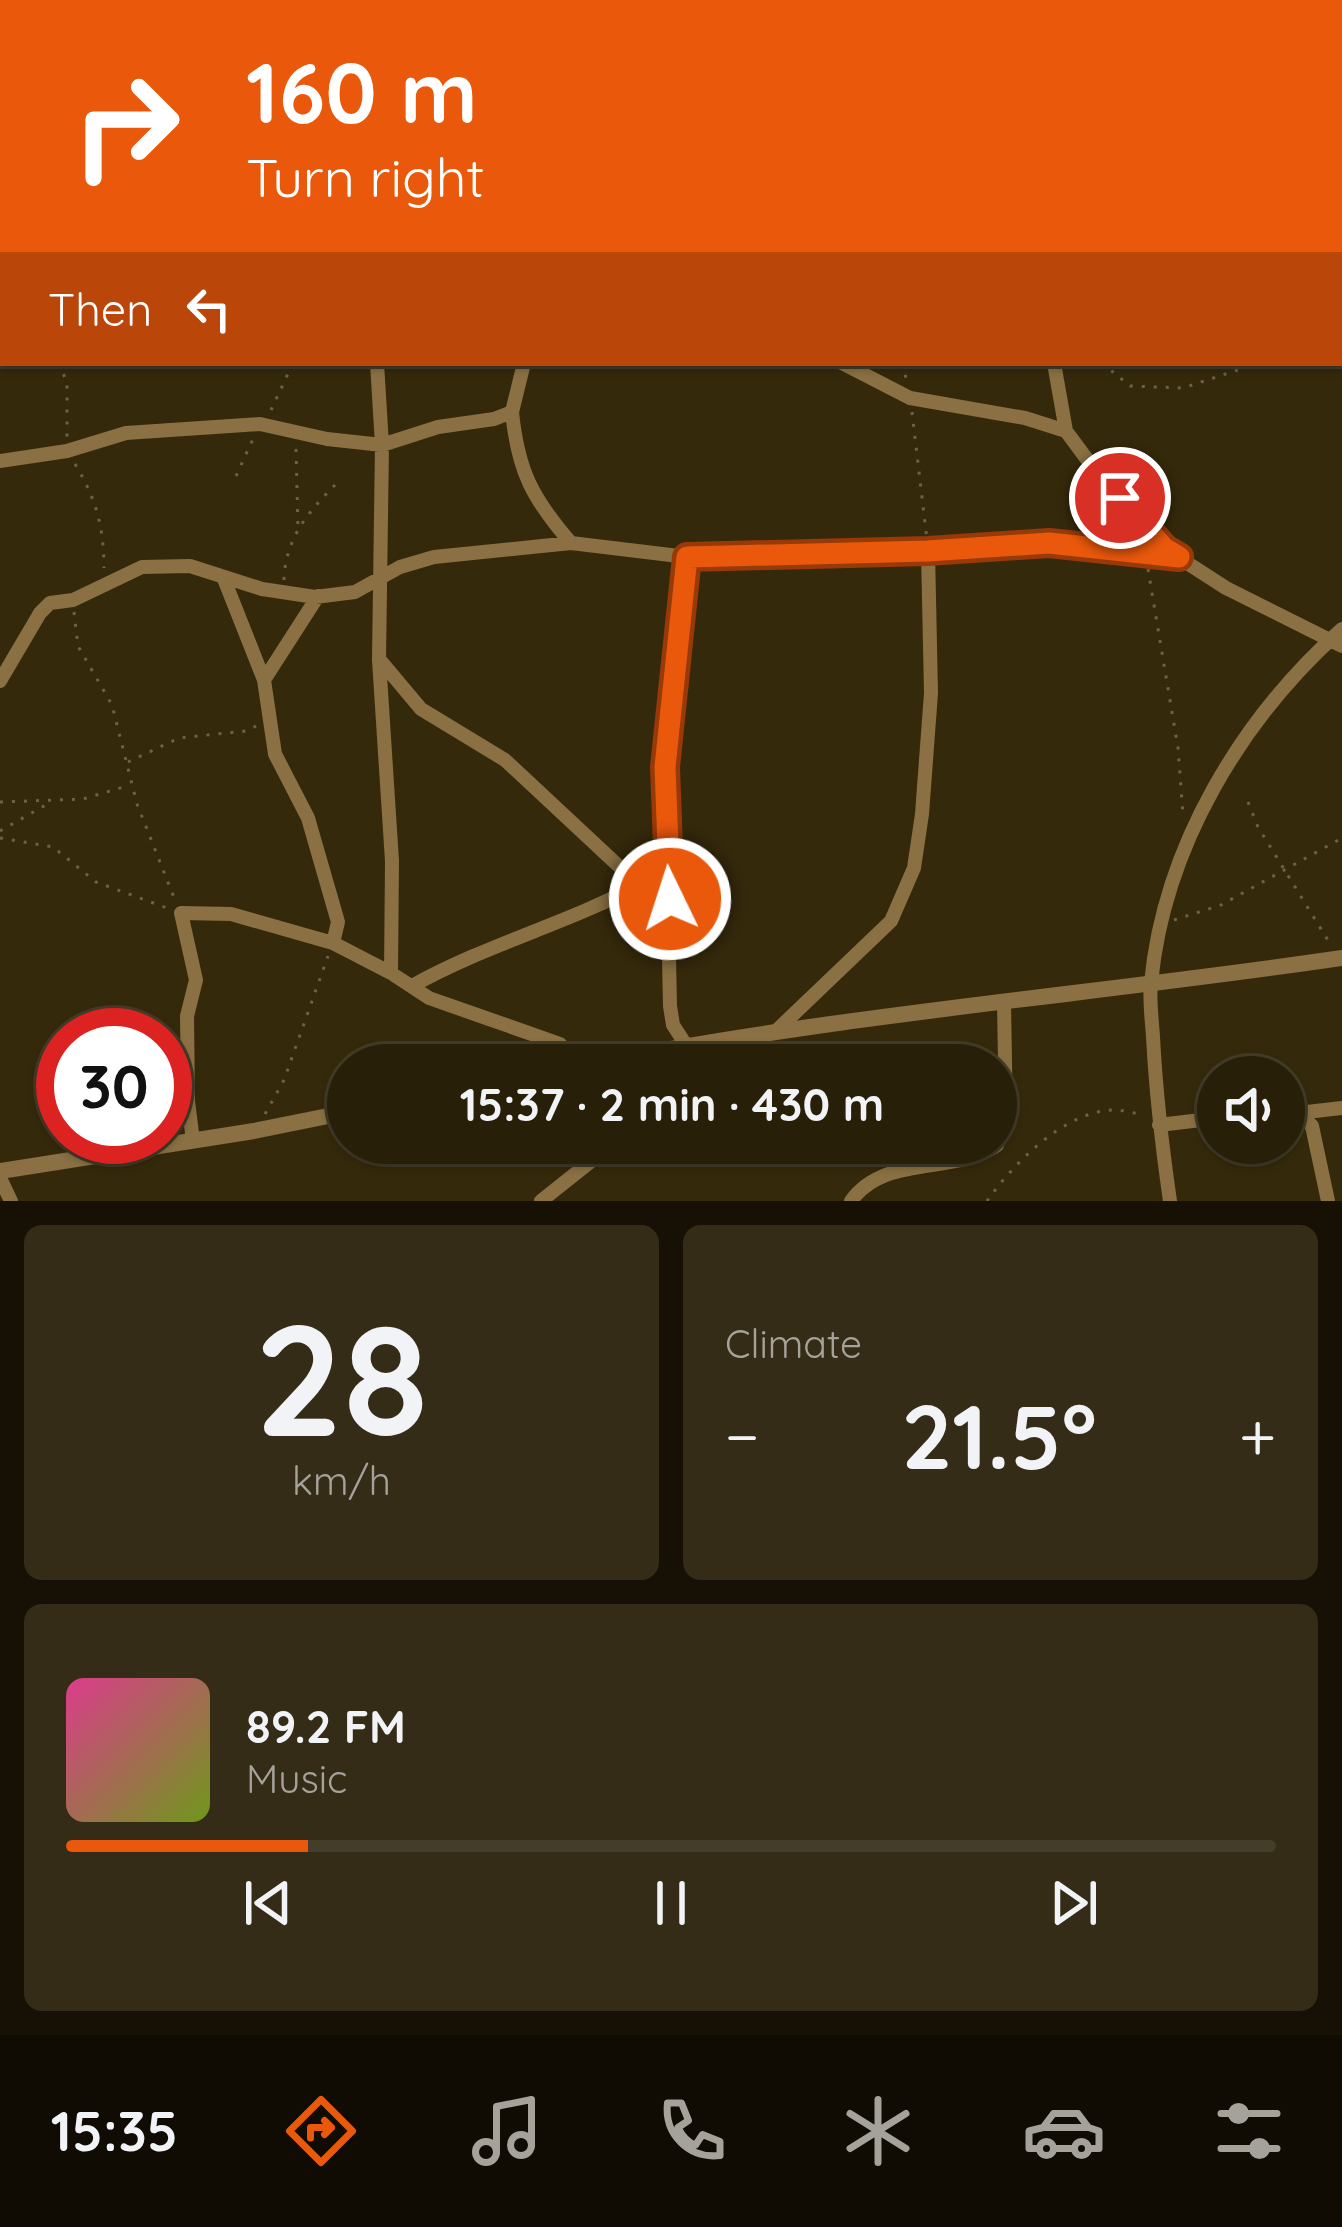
<!DOCTYPE html>
<meta charset="utf-8">
<style>
:root{--surface:#281f08;--page:#342c16;--text:#f1f3f6;--muted:#a5a29c;--line:#443d29;--accent:#ea580c}
body{margin:0;font-family:Quicksand,sans-serif;background:var(--page);color:var(--text);height:100vh;display:flex;flex-direction:column;font-size:45px;white-space:nowrap}
*{box-sizing:border-box;margin:0}
p{font-size:39px;color:var(--muted)}
.icon{flex:none;width:66px;height:66px;fill:none;stroke:currentColor;stroke-width:2;stroke-linecap:round;stroke-linejoin:round}
.map{position:relative;height:1201px;overflow:hidden}
.details{display:flex;flex-direction:column;gap:24px;padding:24px;background:#161104;flex:1}
.details>*{flex:none}
.top-card{position:absolute;left:0px;top:0px;width:1344px;height:366px;box-shadow:0 3px 9px #0004,0 0 0 3px var(--line);background:#ea580c;color:#fff;overflow:hidden}
.tools{position:absolute;left:1197px;top:1056px;display:grid;gap:24px}
.tools a{display:grid;place-items:center;width:108px;height:108px;border-radius:50%;background:var(--surface);box-shadow:0 3px 9px #0004,0 0 0 3px var(--line);font-size:60px}
.speed{position:absolute;left:36px;top:1008px;display:flex;gap:24px;font-size:60px;font-weight:700;text-align:center}
.speed>*{display:grid;place-content:center;width:156px;height:156px;border-radius:50%;background:var(--surface);box-shadow:0 3px 9px #0004,0 0 0 3px var(--line);line-height:1}
.speed .limit{border:18px solid #d22;background:#fff;color:#111}
.pin{position:absolute;display:grid;place-items:center;width:102px;height:102px;color:#fff;margin:-51px;border:6px solid #fff;border-radius:50%;box-shadow:0 3px 12px #0007}
.me{position:absolute;width:132px;margin:-66px;rotate:356deg;stroke-linejoin:round;filter:drop-shadow(0 0 9px #0008)}
.turn{display:flex;align-items:center;gap:42px;height:252px;padding:0 48px;font-size:54px}
.turn .icon{width:156px;height:156px;stroke-width:2.5}
.turn b{display:block;font-size:84px;line-height:102px}
.then{display:flex;align-items:center;height:114px;padding:0 48px;background:#0003;gap:24px;font-size:45px}
.big{font-size:90px;font-weight:800;line-height:1.1}
.details .card{flex:1;display:flex;flex-direction:column;justify-content:center;gap:18px;min-width:0;padding:0 42px;border-radius:18px;background:var(--page)}
.details .dial{align-items:center;gap:0}
.dial b{font-size:156px;line-height:1}
.song{display:flex;align-items:center;gap:36px}
.cover{width:144px;height:144px;border-radius:18px;background:linear-gradient(135deg,hsl(330 70% 55%),hsl(80 70% 35%))}
.played{height:12px;border-radius:6px;background:linear-gradient(90deg,var(--accent) 20%,var(--line) 20%)}
.keys{display:flex;justify-content:space-around;direction:ltr}
.heat{display:flex;justify-content:space-between;align-items:center;font-size:66px;direction:ltr}
.details .tiles{flex:1;display:grid;gap:24px;grid-template-columns:1fr 1fr}
.card:last-child{grid-column:span 2}
.trip{position:absolute;left:327px;top:1044px;width:690px;height:120px;border-radius:60px;background:var(--surface);box-shadow:0 3px 9px #0004,0 0 0 3px var(--line);font-weight:800;line-height:120px;text-align:center}
.tabs{display:flex;height:192px;justify-content:space-around;align-items:center;background:#100c03;color:var(--muted)}
.tabs .icon{width:84px;height:84px}
.tabs .selected{color:var(--accent)}
.tabs b{font-size:54px;color:var(--text)}
.map>svg:first-child{display:block}
</style>
<div class="map">
<svg width="1342" height="1201" viewBox="0 0 1342 1201">
<rect width="100%" height="100%" fill="#35290b"/>
<g fill="none" stroke-linecap="round" stroke-linejoin="round">
<path stroke="#6d6248" stroke-width="3" stroke-dasharray="3 9" stroke-linecap="butt" d="M590,0v3
M603,0l5,3
M732,0v3
M958,3v-3
M0,63l3,-1
M0,220l3,-2
M1341,280l1,2
M1341,322h1
M0,349l3,-4
M59,363l8,20v55
M903,363l3,16
M1102,363l28,23 53,2 76,-25
M271,410l22,-47
M912,412l15,128
M296,449l2,80
M75,464c21,34 29,64 29,104
M236,476l17,-37
M1148,569l30,179 5,67
M284,580c1,-40 23,-67 51,-95
M74,612l4,34 34,59 25,99 38,96
M128,762l51,-24 67,-7 10,-5
M0,802l83,-3 47,-14
M1248,802l10,25 71,115
M0,831l51,-29
M0,838l53,9 43,35 71,26
M1174,920l47,-15 121,-67
M265,1114l19,-34 44,-124
M987,1201c26,-37 78,-91 128,-91 8,0 19,3 28,5"/>
<path stroke="#8a7042" stroke-width="14" d="M101,0v3
M232,0v3
M1341,100l1,-1
M0,294l3,1
M0,314h3
M377,363l5,82 -3,214 42,50 84,51 134,125 30,-4
M842,363l68,35 115,20 41,13 34,46 64,71 62,40 116,58
M1054,363l12,68
M512,412c6,59 20,86 59,131
M0,461l67,-10 59,-18 134,-9 67,15 55,6 56,-18 56,-8 18,-7 12,-49
M224,579l40,101 11,74 33,64 30,104 -5,21
M379,660l13,201 -1,112
M264,680l54,-84
M0,681l40,-68 10,-10 23,-3 69,-33 48,-1 72,23 53,8 40,-5 45,-25 34,-10 137,-14 116,14 241,-6 121,-8 130,14
M412,986c73,-41 154,-62 227,-101
M776,1031l115,-110 23,-53 8,-54 9,-121 -3,-142
M681,1065l5,-20 -13,-20 -3,-19 -5,-239 22,-210
M1284,1113h14l14,13 16,75
M1298,1113l44,-5
M1159,1125l59,-7
M193,1141l-5,-40 -1,-85 9,-36 -15,-67 50,1 102,29 58,30 38,25 131,46 15,21
M0,1178l11,23
M541,1201l73,-58
M851,1201c35,-48 103,-25 146,-56l9,-26 -2,-116
M1170,1201c-8,-55 -14,-108 -17,-164 -1,-17 -4,-37 -2,-54 13,-137 91,-265 191,-354"/>
<path stroke="#8a7042" stroke-width="16" d="M585,1065c250,-50 505,-70 757,-107
M0,1171l254,-40 94,-19"/>
</g>
<g fill="none" stroke-linecap="round" stroke-linejoin="round">
<g stroke="#983908" stroke-width="30">
<path id="route" d="M670,899l-5,-132 22,-210 241,-6 121,-8 130,14 -15,-9 -44,-50"/>
</g>
<use href="#route" stroke="#ea580c" stroke-width="21"/>
</g>
</svg>
<div class="tools">
<a><svg class="icon" aria-label="sound" viewBox="0 0 24 24"><path d="M4 9h4l5-4v14l-5-4H4zM17 9q2 3 0 6"/></svg></a>
</div>
<div class="speed"><div class="limit">30</div></div>
<div class="pin" style="left:1120px;top:498px;background:#d93025"><svg class="icon" aria-label="arrive" viewBox="0 0 24 24"><path d="M6 21V4h12l-3 4 3 4H6"/></svg></div>
<svg class="me" style="left:670px;top:899px" viewBox="-20 -20 40 40"><circle r="17" fill="#ea580c" stroke="#fff" stroke-width="3"/><path d="M0-11L8 9 0 5-8 9z" fill="#fff"/></svg>
<div class="trip">15:37 · 2 min · 430 m</div>
<div class="top-card">
<div class="turn"><svg class="icon" aria-label="right" viewBox="0 0 24 24"><path d="M7 20v-9h11M14 6l5 5-5 5"/></svg><div><b>160 m</b>Turn right</div></div>
<div class="then">Then<svg class="icon" aria-label="left" viewBox="0 0 24 24"><path d="M17 20v-9H6M10 6l-5 5 5 5"/></svg></div>
</div>
</div>
<section class="details">
<div class="tiles">
<div class="card dial"><b>28</b><p>km/h</p></div>
<div class="card"><p>Climate</p>
<div class="heat"><a>−</a><b class="big">21.5°</b><a>+</a></div>
</div>
<div class="card">
<div class="song"><i class="cover"></i><div><b>89.2 FM</b><p>Music</p></div></div>
<div class="played"></div>
<div class="keys"><svg class="icon" aria-label="previous" viewBox="0 0 24 24"><path d="M18 5L8 12l10 7zM5 5v14"/></svg><svg class="icon" aria-label="pause" viewBox="0 0 24 24"><path d="M8 5v14M16 5v14"/></svg><svg class="icon" aria-label="next" viewBox="0 0 24 24"><path d="M6 5l10 7-10 7zM19 5v14"/></svg></div>
</div>
</div>
</section>
<nav class="tabs">
<b>15:35</b>
<svg class="icon selected" aria-label="directions" viewBox="0 0 24 24"><path d="M12 3l9 9-9 9-9-9zM9 14v-3h6M13 9l2 2-2 2"/></svg>
<svg class="icon" aria-label="music" viewBox="0 0 24 24"><path d="M9 18V5l10-2v13"/><circle cx="6" cy="18" r="3"/><circle cx="16" cy="16" r="3"/></svg>
<svg class="icon" aria-label="phone" viewBox="0 0 24 24"><path d="M5 4h4l2 5-3 2q2 4 5 5l2-3 5 2v4C11 20 4 13 5 4z"/></svg>
<svg class="icon" aria-label="climate" viewBox="0 0 24 24"><path d="M12 3v18M4 7l16 10M4 17L20 7"/></svg>
<svg class="icon" aria-label="car" viewBox="0 0 24 24"><path d="M5 17H2v-5l4-1 3-4h7l3 4 3 1v5h-3M9 17h6M6 11h13"/><circle cx="7" cy="17" r="2"/><circle cx="17" cy="17" r="2"/></svg>
<svg class="icon" aria-label="filters" viewBox="0 0 24 24"><path d="M4 7h16M4 17h16"/><circle cx="9" cy="7" r="2"/><circle cx="15" cy="17" r="2"/></svg>
</nav>
